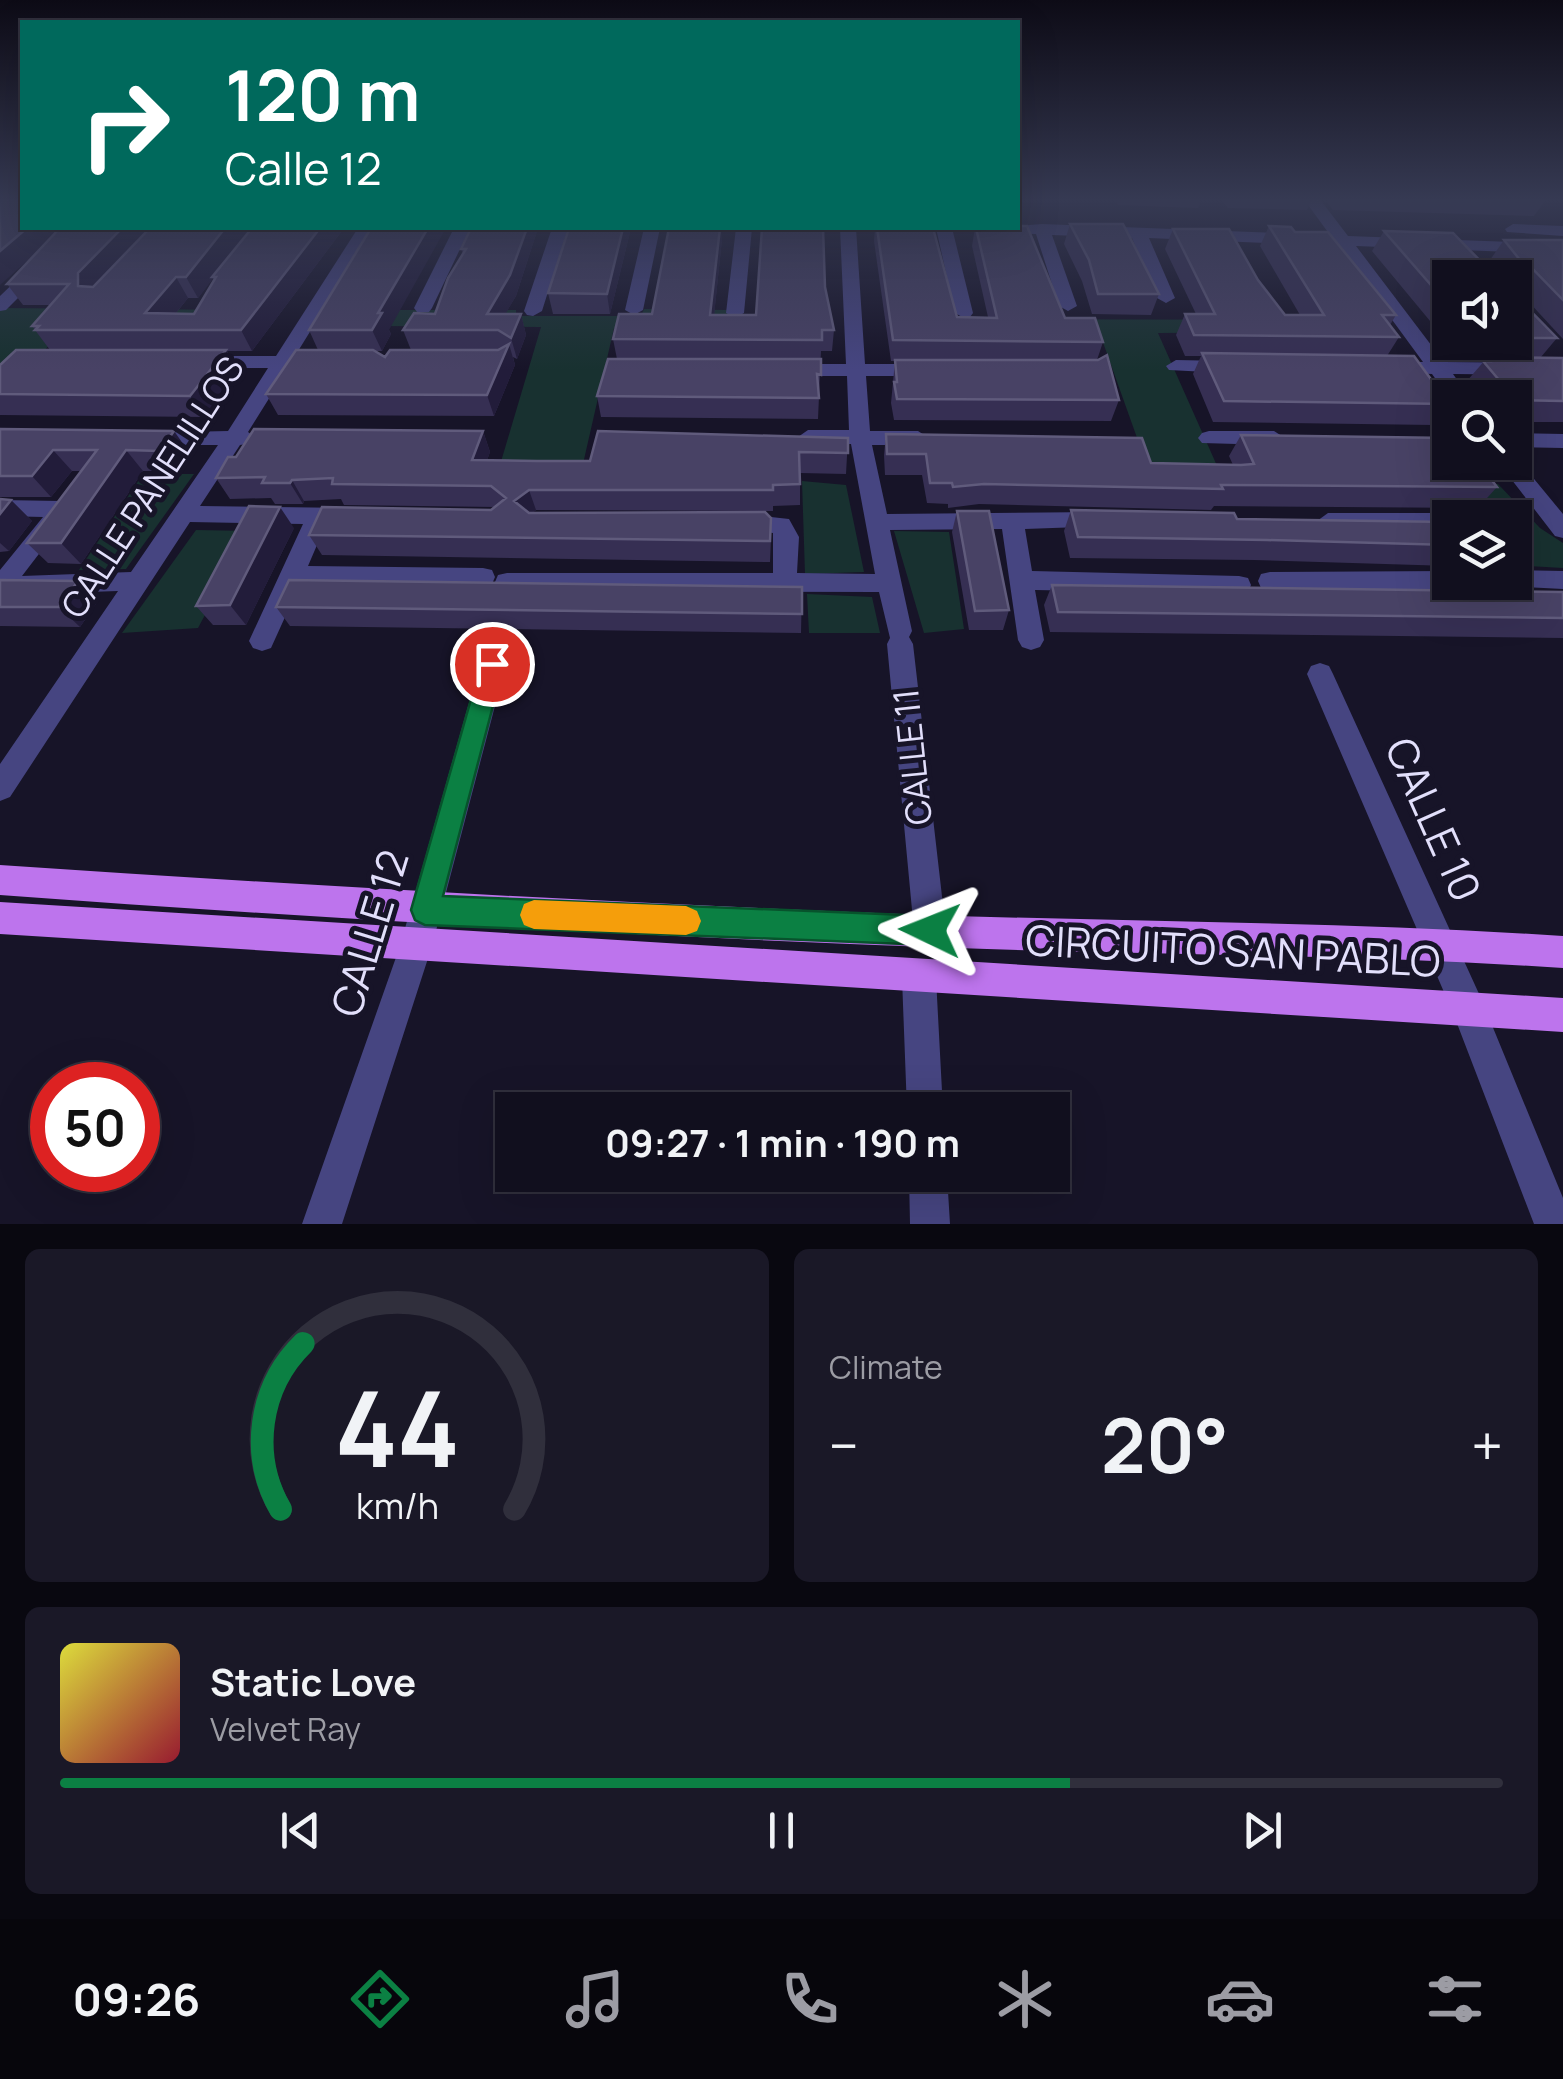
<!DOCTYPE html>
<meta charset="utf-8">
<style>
:root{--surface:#110f1e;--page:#1a1827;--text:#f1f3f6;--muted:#9c9ca4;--line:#302f3c;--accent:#0b8043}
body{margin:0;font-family:Manrope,sans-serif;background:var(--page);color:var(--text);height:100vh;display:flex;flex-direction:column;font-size:38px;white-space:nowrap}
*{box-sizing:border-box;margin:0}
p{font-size:32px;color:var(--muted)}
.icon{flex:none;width:55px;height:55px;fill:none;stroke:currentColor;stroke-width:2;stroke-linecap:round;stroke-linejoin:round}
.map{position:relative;height:1224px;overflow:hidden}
.panel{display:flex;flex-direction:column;gap:25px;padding:25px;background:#090810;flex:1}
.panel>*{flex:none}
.hud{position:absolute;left:20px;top:20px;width:1000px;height:210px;border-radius:0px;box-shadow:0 10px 40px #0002,0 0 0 2px var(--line);background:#00695c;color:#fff;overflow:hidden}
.buttons{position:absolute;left:1432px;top:260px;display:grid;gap:20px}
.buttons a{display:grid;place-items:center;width:100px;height:100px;border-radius:0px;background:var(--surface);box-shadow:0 10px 40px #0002,0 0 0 2px var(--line);font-size:50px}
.speed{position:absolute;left:30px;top:1062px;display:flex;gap:20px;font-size:50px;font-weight:700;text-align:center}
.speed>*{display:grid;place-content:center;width:130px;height:130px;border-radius:50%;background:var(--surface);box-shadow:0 10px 40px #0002,0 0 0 2px var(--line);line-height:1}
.speed .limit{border:15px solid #d22;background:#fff;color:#111}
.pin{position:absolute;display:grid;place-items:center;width:85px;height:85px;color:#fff;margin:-42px;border:5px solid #fff;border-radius:50%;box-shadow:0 2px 10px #0007}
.me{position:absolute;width:110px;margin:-55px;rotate:272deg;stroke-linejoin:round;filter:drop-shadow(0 0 8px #0008)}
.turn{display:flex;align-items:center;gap:35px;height:210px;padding:0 40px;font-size:45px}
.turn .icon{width:130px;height:130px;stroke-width:2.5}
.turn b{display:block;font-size:70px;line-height:85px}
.big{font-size:75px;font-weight:700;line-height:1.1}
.panel .widget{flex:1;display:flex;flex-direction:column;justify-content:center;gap:15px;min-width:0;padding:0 35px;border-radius:15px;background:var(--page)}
.panel .dial{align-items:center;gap:0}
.dial svg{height:260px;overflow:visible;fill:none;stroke:var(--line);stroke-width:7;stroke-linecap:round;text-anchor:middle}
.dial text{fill:var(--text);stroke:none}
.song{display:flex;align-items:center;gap:30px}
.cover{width:120px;height:120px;border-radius:15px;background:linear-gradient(135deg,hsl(60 70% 55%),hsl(350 70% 35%))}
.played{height:10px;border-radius:5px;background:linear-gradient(90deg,var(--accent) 70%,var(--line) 70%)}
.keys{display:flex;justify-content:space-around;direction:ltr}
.heat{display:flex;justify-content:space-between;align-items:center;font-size:55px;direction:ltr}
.panel .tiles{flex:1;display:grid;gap:25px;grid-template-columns:1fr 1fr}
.widget:last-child{grid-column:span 2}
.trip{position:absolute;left:495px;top:1092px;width:575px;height:100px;border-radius:0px;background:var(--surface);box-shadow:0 10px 40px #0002,0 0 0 2px var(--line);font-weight:700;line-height:100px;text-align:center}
.dock{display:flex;height:160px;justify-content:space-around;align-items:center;background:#07060c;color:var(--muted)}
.dock .icon{width:70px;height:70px}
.dock .on{color:var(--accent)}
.dock b{font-size:45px;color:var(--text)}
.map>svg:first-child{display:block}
</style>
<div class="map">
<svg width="1563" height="1224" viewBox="0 0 1563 1224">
<rect width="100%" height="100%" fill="#171428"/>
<path fill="#183130" d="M0,308l246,2 -182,19 -64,70z
M644,309l85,1 -2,5 59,15 -172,-2 -34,149 -83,-2 44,-148 -170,-1 8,-16h137v6h125z
M918,319l409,1 10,12 -179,1 64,144h-71l-51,-143z
M143,474h51l-68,95 -47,1z
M802,481l44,4 18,87 -59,2z
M1466,481l32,3 42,44 23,15v25l-35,-2 -13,-19v-29l-22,-1z
M196,530l54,1 -52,97 -76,5z
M894,531l55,1 15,97 -40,4z
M807,594l65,3 8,36h-71z"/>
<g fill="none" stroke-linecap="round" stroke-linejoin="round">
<path fill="#464581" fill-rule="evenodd" d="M1303,198h16l29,38 215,8v10l-207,-8 88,116 119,1v12l-110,-1 17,24 -20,1 -18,-25 -48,-2 -3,-4 10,-6h32l-85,-116 -189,-8 26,60 -9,5 -9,-5 -25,-60 -80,-3 25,71 -9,5 -9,-5 -23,-72 -36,-1 -8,-5 50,-4 288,11z
M1513,224l50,2v10l-56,-4 -2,-3z
M71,228h17l-82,82 -6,1v-15z
M358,228h16l-79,128 9,6 -16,6 -40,64 8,6 -4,5 -12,2 -40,61 152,2 8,2 3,6 -3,6 -34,2 -18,42 175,2 9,2 3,7 -3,7h-192l-29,64 -9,3 -9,-3 -4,-7 54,-117 -113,-2 -180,275 -10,4v-37l118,-173 -118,4v-25l43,-53 -43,-1v-16l61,1 11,8 -3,6 -11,2 3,6 -3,6 -36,47 109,-4 87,-127h-73l-7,-2 -4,-5 4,-5 90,-2 40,-63h-69l-10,-6 10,-6h77z
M454,228h16l-38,80 -3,4h-12l-3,-4z
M552,228h16l-26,83 -9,5 -6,-1 -3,-4z
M644,228h16l-17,82 -9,5 -9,-5z
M736,228h16l-8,85 -9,5 -9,-5z
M840,228h16l9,136h61l10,6 -10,6h-60l4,55h48l11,7 -11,7h-46l15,69 213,-2 11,8 -3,6 -83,3 7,42 207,5 9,2 3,7 -3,7 -9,2 -204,-4 9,50 -4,7 -9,3 -9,-3 -4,-7 -16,-111 -112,1 22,101 -3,6 4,7 33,287 -5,11 -11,5 -11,-5 -5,-11 -27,-287 3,-6 -11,-46 -372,-1 -9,-2 -3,-7 3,-7 9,-2h266v-40l-45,-6 -3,-6 3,-6 8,-2 53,6 10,18 -2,36 78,1 -24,-130h-43l-10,-7 10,-7h41l-2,-54h-56l-10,-6 10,-6h55z
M936,228h16l21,85 -3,4 -6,1 -9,-5z
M1176,360l50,1 10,6 -10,6 -57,-3 -3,-4z
M1209,431h65l11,7 -11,7 -72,-2 -4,-5 4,-5z
M1515,433l48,1v14l-48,-1z
M1516,457l47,57v24l-8,-2 -57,-74h17z
M1328,513h122l9,5h-9v11h-122l-11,-8z
M1515,570l48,1v18l-57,-3 -1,-4h10z
M1450,571v11h11l-11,7 -180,1 -9,-2 -3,-7 3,-7 9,-2z
M493,653l9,3 4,8 -74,282 -90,278h-40l98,-278 80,-282 4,-8z
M1320,663l9,3 4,8 147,322 83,202v26h-29l-81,-211 -146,-339 4,-8z
M919,961l12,5 5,12 7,132h-36l-5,-132 5,-12z
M909,1175h38l3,49h-40z"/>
<path fill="#bd74ed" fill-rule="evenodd" d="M0,865c309,21 617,38 926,50 213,7 425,7 637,21v32c-212,-14 -424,-13 -637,-21 -309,-12 -617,-29 -926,-52z
M0,902l1563,96v34l-1563,-98z"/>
</g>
<path fill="#362f53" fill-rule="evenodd" d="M1115,198h87l-4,10 -80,-3z
M1220,198h93l-6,12 -79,-2z
M1324,198h223l-13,18 -201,-6z
M1070,224l89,70 -8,21 -59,-1 -10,-33 -18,-37z
M1269,226l26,6 101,83 -6,10 9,12 -12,19 62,48 -16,21 -220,-3 -20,-48 8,-18h-16l-9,-21 9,-21h11l-31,-65 8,-20 85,51 27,35h15l-40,-69z
M22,228h322l-92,123h-25l12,20 -35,46 -204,-2v-50l50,-15 -18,-24 19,-21h-28l-16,-21 31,-33zM213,278l1,2 -20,34 -18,-1 12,-15h10z
M471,228h67l-22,68 -11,18h16l5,21 -9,24 -4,-2 2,8 -21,51 -216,-1 -12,-21 52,-44 -9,-20h80l2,4 -9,17h-7l10,6 26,-7 -8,-20 32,-16 28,-60 -2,-5z
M569,228h62l-21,86h-57l-5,-21z
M875,228h58l24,89h31l-16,-71 3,-18 90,90 38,24 -6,18 22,40 -8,21 -217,-1 -3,-17 4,-42h-4l-17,-120z
M1384,231l66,47v64h65v-47l42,43 -16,19 22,1v64h-48v-24h-36l-13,-16 20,-23 -32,-1 -17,-21 3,-4 -68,-82z
M722,239l-8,76h42l69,-28 9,43 -2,21h-11l-3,68 -217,-2 -4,-21 20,-37 -4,-20 39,-25z
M1504,240h59v99l-48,-52v-9h-13l-12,-18z
M0,429l189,23 -13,19h-33l-62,93 -33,-1 -21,-20 54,-72h-9l-21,26h-51z
M483,431l7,21 -3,8 103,1 258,-23 -2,36 -46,-1v32l-27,1v5l-237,-1 -4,3 239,25 -1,24 -448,-7 -13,-20 182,-25 4,-3 -151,-2 -3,-6 -37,2 -1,3h-28l-4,-6 -41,1 -14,-21 20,-21z
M886,434l265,29 82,2 -4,-9 12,-21 209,27h58l-14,17h-3l6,8 -19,21 -264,-2 -3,4 -232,-6 -31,4v-4l-21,-1 -5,-28h-37l-1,-20z
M0,499l11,1 21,21 -23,30 -9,1z
M1071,510l166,9 213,3v44l-196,-6 -184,-2 -6,-27z
M957,511l52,99 -6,20h-34l-17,-98z
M294,528l-48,97h-33l-17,-19z
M0,580l78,1 20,20 -18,26 -80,-1z
M1052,585l511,7v46l-513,-6 -6,-27z
M802,587l-1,46 -511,-7 -14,-19z"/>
<path fill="#221c3a" d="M27,228h37l-64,57v-34z
M122,228h32l-62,65 -14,-7v-13z
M225,228h27l-54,70 -12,-21z
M320,228h24l-92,123 -11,-21z
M428,228h18l-57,102 2,4 -9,17 -10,-21 6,-17z
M527,228h11l-22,68 -20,34 -9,-16z
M623,228h8l-21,86 -3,-20z
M720,228h1l1,11 -10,97 -2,-21z
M176,277l12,21 -26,32 -17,-17z
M521,314l5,21 -9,24 -6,-21z
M509,344l6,21 -21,51 -7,-21z
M226,350l13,21 -35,46 -14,-21z
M174,431l15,21 -13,19 -16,-20z
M483,431l7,21 -10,28 -8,-20z
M53,450l19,21 -21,26 -19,-21z
M126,450l17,21 -62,93 -20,-21z
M292,480l12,21 -1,3 -13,-21z
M529,490l7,20 -15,12 -7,-21z
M11,500l21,21 -23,30 -9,-8v-29z
M280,507l14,21 -48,97 -16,-20z
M78,581l20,20 -18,26 -21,-20z"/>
<path fill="#484265" stroke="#605b7c" stroke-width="2.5" d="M0,198h22v30h5l-27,23z
M1070,224h53l36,70h-61l-9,-34z
M1018,226h9l38,92h30l8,24 -210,-2 -16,-112h56l24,89 40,1 -21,-90z
M1269,226l22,1 4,5h33l68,83h-14l17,22 -205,-2 -9,-21h30l-42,-85h56l29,51 27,35h39z
M60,228h62l-44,45v13l15,1 57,-59h75l-39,49h-10l-31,36 49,1 22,-37h-4l40,-49h68l-79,102h-206l4,-4h-7l37,-42h-62z
M371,228h57l-50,85h4l-10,17h-63z
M471,228h56l-17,47 -23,39h34l-10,24 -13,-8h-95l11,-17 21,1 13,-36 18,-29h-5z
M569,228h54l-16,66 -59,-1z
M669,228h51l-10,87h46l6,-87h61l2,59 9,43h-12v10l-209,-1 6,-25h33z
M1384,231l69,2 44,45h-47v29z
M1504,240h59v60l-39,-40h-4z
M1515,295l42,43h-42z
M509,344l-22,51 -221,-1 30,-44h77l12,7 5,-7h108z
M16,350h210l-36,46 -190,-2v-29z
M1202,353l212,3 35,48 -225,-3z
M1107,355l12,45 -222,-1 -3,-17h3l-2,-22h203z
M1487,357l76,1v43l-47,-1 -33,-39h7z
M608,359h213v16l-4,-1 2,24 -222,-2z
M0,429l174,2 -14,20 -34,-1 -65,93h-34l70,-93h-44l-21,26h-32z
M254,429l229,2 -11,29 65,1h53l8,-30 250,7v15l-49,-1 1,32 -27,1v5h-244l-15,11 15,12 236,-1 6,6 -1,23 -461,-6 13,-28 169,3 15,-12 -15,-12 -159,-2 1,-6 -41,2 -2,3h-28l3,-6 -49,1 12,-21h8z
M886,434l256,4 9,25 90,2 13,-1 -13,-29 209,3v24h28l19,25 -271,-2h-5l2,4 -239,-5 -31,3 -1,-4h-22l-4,-29h-39z
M0,499l11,1 -11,14z
M249,506l31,1 -50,98 -34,1z
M1071,510l163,3 3,6 213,3v23l-183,-5 -189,-3z
M957,511h32l20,99 -34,1z
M0,580l78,1 -19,26h-59z
M289,580l513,7v27l-526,-7z
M1052,585l511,7v26l-505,-6z"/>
<linearGradient id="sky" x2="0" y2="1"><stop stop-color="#0d0b16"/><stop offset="0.54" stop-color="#363a53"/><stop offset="1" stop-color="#363a53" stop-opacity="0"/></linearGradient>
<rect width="1563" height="370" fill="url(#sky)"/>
<path fill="#0b8043" stroke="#07532c" stroke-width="2.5" d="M492,654l9,3 3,7 -61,232 487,20 10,4 5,10 -5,11 -10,4 -505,-20 -10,-5 -4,-10 70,-246 3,-7z"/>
<path fill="#f59e0b" d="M534,900l152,6 11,5 4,10 -4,10 -11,4 -152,-6 -10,-4 -4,-10 4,-11z"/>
<g text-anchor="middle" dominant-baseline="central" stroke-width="10" stroke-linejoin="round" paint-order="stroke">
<g font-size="35" fill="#e2dffb" stroke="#171428">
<text transform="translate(152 487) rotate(-57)">CALLE PANELILLOS</text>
<text transform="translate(912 757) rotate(-96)">CALLE 11</text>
</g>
<g font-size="42" fill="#e2dffb" stroke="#171428">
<text transform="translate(1434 819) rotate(66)">CALLE 10</text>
<text transform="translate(369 933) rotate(-73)">CALLE 12</text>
<text transform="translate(1233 950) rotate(3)">CIRCUITO SAN PABLO</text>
</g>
</g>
</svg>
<div class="buttons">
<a><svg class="icon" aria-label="sound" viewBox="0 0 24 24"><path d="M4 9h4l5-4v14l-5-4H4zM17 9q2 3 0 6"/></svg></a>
<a><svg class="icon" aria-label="search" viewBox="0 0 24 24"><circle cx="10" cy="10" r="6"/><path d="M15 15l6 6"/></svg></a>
<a><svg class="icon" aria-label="layers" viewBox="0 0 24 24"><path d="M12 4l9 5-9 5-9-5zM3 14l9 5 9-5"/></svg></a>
</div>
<div class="speed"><div class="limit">50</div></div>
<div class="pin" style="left:492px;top:664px;background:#d93025"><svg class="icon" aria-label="arrive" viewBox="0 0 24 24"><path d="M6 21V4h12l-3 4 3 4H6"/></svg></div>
<svg class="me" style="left:930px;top:930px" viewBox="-20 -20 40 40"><path d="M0-17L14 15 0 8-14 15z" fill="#0b8043" stroke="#fff" stroke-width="4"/></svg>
<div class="trip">09:27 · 1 min · 190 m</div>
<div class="hud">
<div class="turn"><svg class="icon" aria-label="right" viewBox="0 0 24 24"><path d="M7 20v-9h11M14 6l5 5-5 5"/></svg><div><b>120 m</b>Calle 12</div></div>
</div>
</div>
<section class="panel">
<div class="tiles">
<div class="widget dial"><svg viewBox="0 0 100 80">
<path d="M14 69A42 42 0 1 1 86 69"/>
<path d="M14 69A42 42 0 0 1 21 18" stroke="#0b8043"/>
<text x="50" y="56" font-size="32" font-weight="700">44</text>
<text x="50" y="72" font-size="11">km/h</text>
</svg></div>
<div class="widget"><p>Climate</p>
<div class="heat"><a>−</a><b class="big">20°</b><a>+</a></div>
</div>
<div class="widget">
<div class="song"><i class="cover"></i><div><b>Static Love</b><p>Velvet Ray</p></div></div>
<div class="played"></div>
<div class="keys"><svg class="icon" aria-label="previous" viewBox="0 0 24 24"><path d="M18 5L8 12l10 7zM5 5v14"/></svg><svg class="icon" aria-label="pause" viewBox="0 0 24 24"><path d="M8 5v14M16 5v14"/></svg><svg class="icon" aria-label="next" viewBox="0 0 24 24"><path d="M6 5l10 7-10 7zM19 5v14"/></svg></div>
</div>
</div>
</section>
<nav class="dock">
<b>09:26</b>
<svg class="icon on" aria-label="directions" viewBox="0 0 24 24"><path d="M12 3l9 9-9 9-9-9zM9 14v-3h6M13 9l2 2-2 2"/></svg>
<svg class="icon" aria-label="music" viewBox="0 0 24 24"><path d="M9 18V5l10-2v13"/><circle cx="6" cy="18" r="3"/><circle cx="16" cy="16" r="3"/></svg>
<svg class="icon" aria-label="phone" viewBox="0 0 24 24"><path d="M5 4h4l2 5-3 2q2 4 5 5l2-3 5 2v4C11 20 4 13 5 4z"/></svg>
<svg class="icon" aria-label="climate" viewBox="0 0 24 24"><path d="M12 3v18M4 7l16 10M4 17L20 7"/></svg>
<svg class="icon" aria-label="car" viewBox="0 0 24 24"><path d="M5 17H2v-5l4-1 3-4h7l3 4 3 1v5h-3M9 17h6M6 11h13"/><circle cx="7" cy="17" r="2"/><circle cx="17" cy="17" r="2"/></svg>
<svg class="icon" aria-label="filters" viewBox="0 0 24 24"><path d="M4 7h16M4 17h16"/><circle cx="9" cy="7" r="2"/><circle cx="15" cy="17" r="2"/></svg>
</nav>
